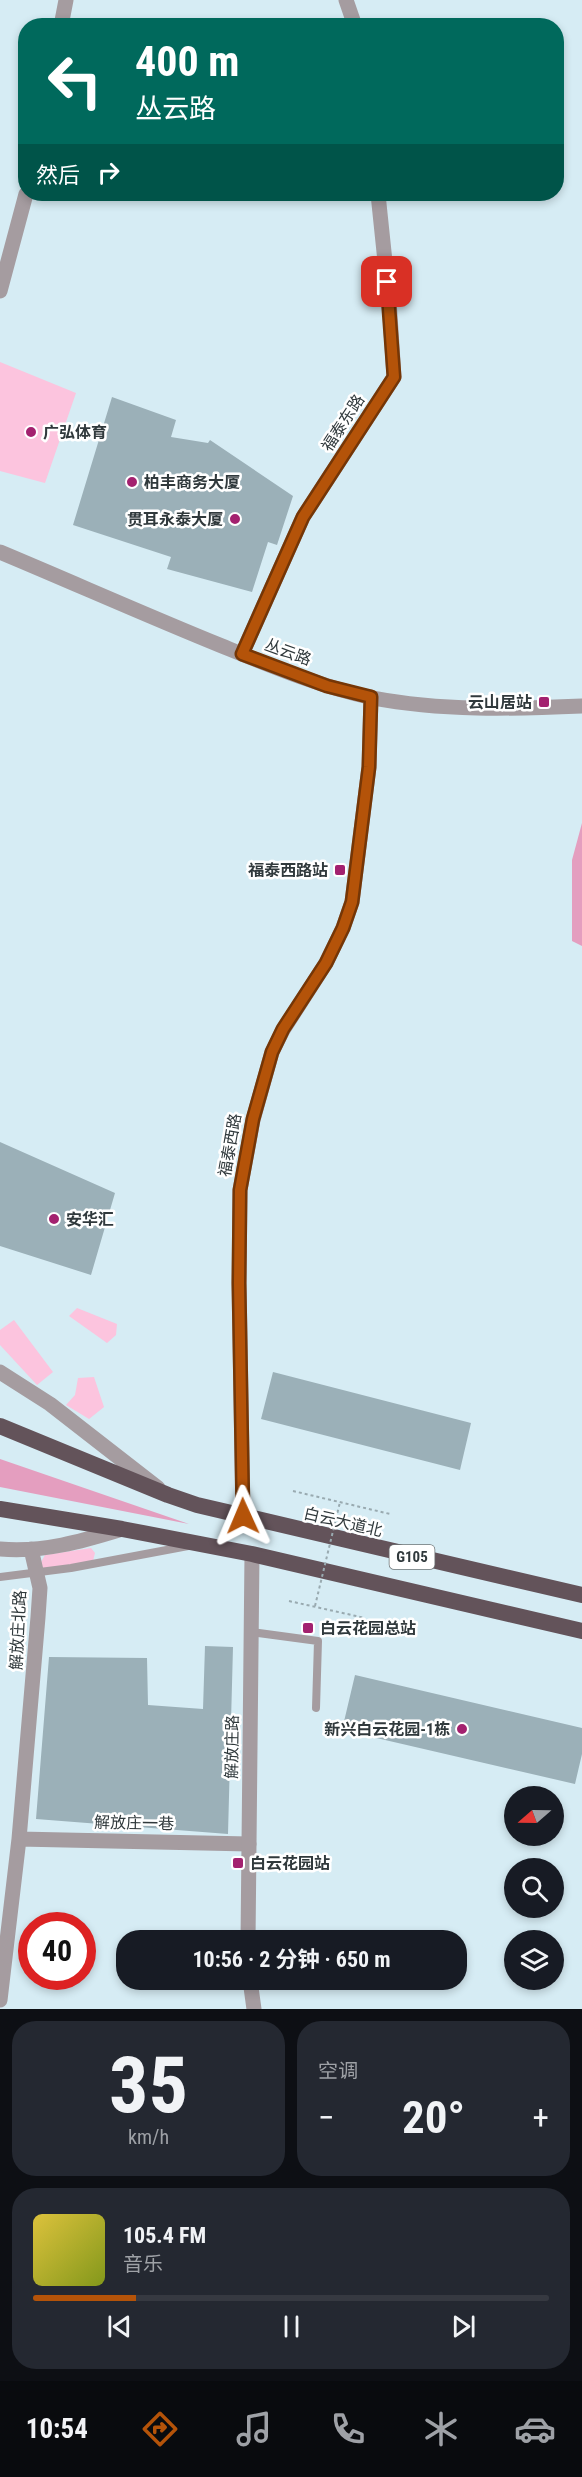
<!DOCTYPE html>
<html lang="zh">
<meta charset="utf-8">
<style>
:root{--surface:#171b24;--page:#242831;--text:#f1f3f6;--muted:#9ea1a6;--line:#363941;--accent:#b45309}
body{margin:0;font-family:"Roboto Condensed","Noto Sans SC",sans-serif;background:var(--page);color:var(--text);height:100vh;display:flex;flex-direction:column;font-size:22px;white-space:nowrap}
*{box-sizing:border-box;margin:0}
p{font-size:20px;color:var(--muted)}
.icon{flex:none;width:33px;height:33px;fill:none;stroke:currentColor;stroke-width:2;stroke-linecap:round;stroke-linejoin:round}
.map{position:relative;height:2009px;overflow:hidden}
.drawer{display:flex;flex-direction:column;gap:12px;padding:12px;background:#0d0f14;flex:1}
.drawer>*{flex:none}
.hud{position:absolute;left:18px;top:18px;width:546px;height:183px;border-radius:24px;box-shadow:0 3px 9px #0003;background:#00695c;color:#fff;overflow:hidden}
.needle{width:39px;rotate:250deg}
.tools{position:absolute;left:504px;top:1786px;display:grid;gap:12px}
.tools a{display:grid;place-items:center;width:60px;height:60px;border-radius:50%;background:var(--surface);box-shadow:0 3px 9px #0003;font-size:30px}
.speed{position:absolute;left:18px;top:1912px;display:flex;gap:12px;font-size:30px;font-weight:700;text-align:center}
.speed>*{display:grid;place-content:center;width:78px;height:78px;border-radius:50%;background:var(--surface);box-shadow:0 3px 9px #0003;line-height:1}
.speed .limit{border:9px solid #d22;background:#fff;color:#111}
.pin{position:absolute;display:grid;place-items:center;width:51px;height:51px;color:#fff;margin:-26px;border-radius:12px;box-shadow:0 3px 9px #0006}
.me{position:absolute;width:66px;margin:-33px;rotate:359deg;stroke-linejoin:round;filter:drop-shadow(0 0 4px #0008)}
.turn{display:flex;align-items:center;gap:21px;height:126px;padding:0 18px;font-size:27px}
.turn .icon{width:78px;height:78px;stroke-width:2.5}
.turn b{display:block;font-size:42px;line-height:51px}
.then{display:flex;align-items:center;height:57px;padding:0 18px;background:#0003;gap:12px;font-size:22px}
.big{font-size:45px;font-weight:700;line-height:1.1}
.drawer .widget{flex:1;display:flex;flex-direction:column;justify-content:center;gap:9px;min-width:0;padding:0 21px;border-radius:24px;background:var(--page)}
.drawer .dial{align-items:center;gap:0}
.dial b{font-size:78px;line-height:1}
.song{display:flex;align-items:center;gap:18px}
.cover{width:72px;height:72px;border-radius:9px;background:linear-gradient(135deg,hsl(50 70% 55%),hsl(70 70% 35%))}
.played{height:6px;border-radius:3px;background:linear-gradient(90deg,var(--accent) 20%,var(--line) 20%)}
.keys{display:flex;justify-content:space-around;direction:ltr}
.heat{display:flex;justify-content:space-between;align-items:center;font-size:33px;direction:ltr}
.drawer .tiles{flex:1;display:grid;gap:12px;grid-template-columns:1fr 1fr}
.widget:last-child{grid-column:span 2}
.trip{position:absolute;left:116px;top:1930px;width:351px;height:60px;border-radius:24px;background:var(--surface);box-shadow:0 3px 9px #0003;font-weight:700;line-height:60px;text-align:center}
.tabs{display:flex;height:96px;justify-content:space-around;align-items:center;background:#090b0e;color:var(--muted)}
.tabs .icon{width:42px;height:42px}
.tabs .current{color:var(--accent)}
.tabs b{font-size:27px;color:var(--text)}
.map>svg:first-child{display:block}
</style>
<div class="map">
<svg width="582" height="2009" viewBox="0 0 582 2009">
<rect width="100%" height="100%" fill="#d6ecf4"/>
<path fill="#fcc4de" d="M0,362l76,31 -31,90 -45,-12z
M77,1308l40,16 -1,11 -9,8 -38,-27z
M14,1320l39,52 -16,13 -37,-40v-15z
M94,1377l10,30 -15,12 -23,-14 9,-10 3,-17z
M91,1548l4,5 -2,8 -42,9 -9,-2 -1,-6 4,-7z"/>
<path fill="#e49ebf" d="M582,823v123l-10,-5v-81z
M0,1459l189,65 -189,-37z"/>
<path fill="#9bb0b8" d="M112,397l64,23 -5,17 37,6 2,-3 83,56 -16,49 -9,-3 -16,50 -85,-23 4,-12 -98,-32z
M0,1142l115,51 -24,82 -91,-29z
M273,1372l198,51 -11,47 -199,-51z
M205,1646l28,1 -5,187 -192,-15 13,-162 98,1 1,47 55,4z
M355,1675l227,53v26l-7,30 -233,-54z"/>
<g fill="none" stroke-linecap="round" stroke-linejoin="round">
<path stroke="#99aab0" stroke-width="2" stroke-dasharray="3 3" stroke-linecap="butt" d="M293,1491l97,23
M289,1601l76,17"/>
<path stroke="#a59ca0" stroke-width="8" d="M0,1577l71,-9 117,-22
M251,1632l67,9 -2,67"/>
<path stroke="#a59ca0" stroke-width="15" d="M346,0l9,26
M61,26l5,-26
M0,291l26,-97
M242,654l61,-137 91,-140 -5,-77 -11,-106
M0,1372l50,32 108,84
M0,1549c42,4 83,-8 122,-20
M19,1839l230,5
M0,2000l19,-161 19,-222 2,-29 -9,-39"/>
<path stroke="#a59ca0" stroke-width="15" d="M0,552c74,31 148,64 222,94 49,20 99,41 151,52 68,13 140,11 209,8
M243,1516l-4,-233 1,-93 13,-70 19,-68 11,-22 43,-67 17,-35 9,-26 17,-135 2,-70
M248,1941l4,-387
M250,1980l4,29"/>
<path stroke="#63535a" stroke-width="16" d="M0,1426l168,69 29,10 385,90
M0,1509l122,20 130,25 330,77"/>
<path stroke="#99aab0" stroke-width="2" stroke-dasharray="3 3" stroke-linecap="butt" d="M315,1606l25,-104"/>
</g>
<g fill="none" stroke-linecap="round" stroke-linejoin="round">
<g stroke="#753606" stroke-width="15">
<path id="route" d="M243,1516l-4,-233 1,-93 13,-71 19,-67 11,-23 43,-66 17,-35 9,-26 17,-135 2,-70 -44,-11 -85,-32 61,-137 91,-140 -7,-95"/>
</g>
<use href="#route" stroke="#b45309" stroke-width="10"/>
</g>
<g fill="#a3216f" stroke="#fff" stroke-width="2">
<circle cx="31" cy="432" r="6"/>
<circle cx="132" cy="482" r="6"/>
<circle cx="235" cy="519" r="6"/>
<rect x="538" y="696" width="12" height="12" rx="3"/>
<rect x="334" y="864" width="12" height="12" rx="3"/>
<circle cx="54" cy="1219" r="6"/>
<rect x="302" y="1622" width="12" height="12" rx="3"/>
<circle cx="462" cy="1729" r="6"/>
<rect x="232" y="1857" width="12" height="12" rx="3"/>
</g>
<g text-anchor="middle" dominant-baseline="central" stroke-width="5" stroke-linejoin="round" paint-order="stroke">
<rect fill="#fff" stroke="#6e7476" stroke-width="1.5" x="389.5" y="1545" width="45" height="24" rx="4.5"/>
<g font-size="15" font-weight="bold" fill="#30393c">
<text x="412" y="1557">G105</text>
</g>
<g font-size="16" fill="#30393c" stroke="#fff">
<text transform="translate(343 423) rotate(-57)">福泰东路</text>
<text transform="translate(288 652) rotate(20)">丛云路</text>
<text transform="translate(230 1145) rotate(-80)">福泰西路</text>
<text transform="translate(343 1522) rotate(13)">白云大道北</text>
<text transform="translate(18 1630) rotate(-87)">解放庄北路</text>
<text transform="translate(232 1747) rotate(-89)">解放庄路</text>
<text transform="translate(134 1823) rotate(1)">解放庄一巷</text>
</g>
<g font-size="16" font-weight="bold" fill="#30393c" stroke="#fff" text-anchor="start">
<text x="43" y="432">广弘体育</text>
<text x="144" y="482">柏丰商务大厦</text>
<text x="223" y="519" text-anchor="end">贯耳永泰大厦</text>
<text x="532" y="702" text-anchor="end">云山居站</text>
<text x="328" y="870" text-anchor="end">福泰西路站</text>
<text x="66" y="1219">安华汇</text>
<text x="320" y="1628">白云花园总站</text>
<text x="450" y="1729" text-anchor="end">新兴白云花园-1栋</text>
<text x="250" y="1863">白云花园站</text>
</g>
</g>
</svg>
<div class="tools">
<a><svg class="needle" viewBox="-14 -14 28 28"><path d="M0-13l5 13h-10z" fill="#e53935"/><path d="M0 13l5-13h-10z" fill="#9ea1a6"/></svg></a>
<a><svg class="icon" aria-label="search" viewBox="0 0 24 24"><circle cx="10" cy="10" r="6"/><path d="M15 15l6 6"/></svg></a>
<a><svg class="icon" aria-label="layers" viewBox="0 0 24 24"><path d="M12 4l9 5-9 5-9-5zM3 14l9 5 9-5"/></svg></a>
</div>
<div class="speed"><div class="limit">40</div></div>
<div class="pin" style="left:387px;top:282px;background:#d93025"><svg class="icon" aria-label="arrive" viewBox="0 0 24 24"><path d="M6 21V4h12l-3 4 3 4H6"/></svg></div>
<svg class="me" style="left:243px;top:1516px" viewBox="-20 -20 40 40"><path d="M0-17L14 15 0 8-14 15z" fill="#b45309" stroke="#fff" stroke-width="4"/></svg>
<div class="trip">10:56 · 2 分钟 · 650 m</div>
<div class="hud">
<div class="turn"><svg class="icon" aria-label="left" viewBox="0 0 24 24"><path d="M17 20v-9H6M10 6l-5 5 5 5"/></svg><div><b>400 m</b>丛云路</div></div>
<div class="then">然后<svg class="icon" aria-label="right" viewBox="0 0 24 24"><path d="M7 20v-9h11M14 6l5 5-5 5"/></svg></div>
</div>
</div>
<section class="drawer">
<div class="tiles">
<div class="widget dial"><b>35</b><p>km/h</p></div>
<div class="widget"><p>空调</p>
<div class="heat"><a>−</a><b class="big">20°</b><a>+</a></div>
</div>
<div class="widget">
<div class="song"><i class="cover"></i><div><b>105.4 FM</b><p>音乐</p></div></div>
<div class="played"></div>
<div class="keys"><svg class="icon" aria-label="previous" viewBox="0 0 24 24"><path d="M18 5L8 12l10 7zM5 5v14"/></svg><svg class="icon" aria-label="pause" viewBox="0 0 24 24"><path d="M8 5v14M16 5v14"/></svg><svg class="icon" aria-label="next" viewBox="0 0 24 24"><path d="M6 5l10 7-10 7zM19 5v14"/></svg></div>
</div>
</div>
</section>
<nav class="tabs">
<b>10:54</b>
<svg class="icon current" aria-label="directions" viewBox="0 0 24 24"><path d="M12 3l9 9-9 9-9-9zM9 14v-3h6M13 9l2 2-2 2"/></svg>
<svg class="icon" aria-label="music" viewBox="0 0 24 24"><path d="M9 18V5l10-2v13"/><circle cx="6" cy="18" r="3"/><circle cx="16" cy="16" r="3"/></svg>
<svg class="icon" aria-label="phone" viewBox="0 0 24 24"><path d="M5 4h4l2 5-3 2q2 4 5 5l2-3 5 2v4C11 20 4 13 5 4z"/></svg>
<svg class="icon" aria-label="climate" viewBox="0 0 24 24"><path d="M12 3v18M4 7l16 10M4 17L20 7"/></svg>
<svg class="icon" aria-label="car" viewBox="0 0 24 24"><path d="M5 17H2v-5l4-1 3-4h7l3 4 3 1v5h-3M9 17h6M6 11h13"/><circle cx="7" cy="17" r="2"/><circle cx="17" cy="17" r="2"/></svg>
</nav>
